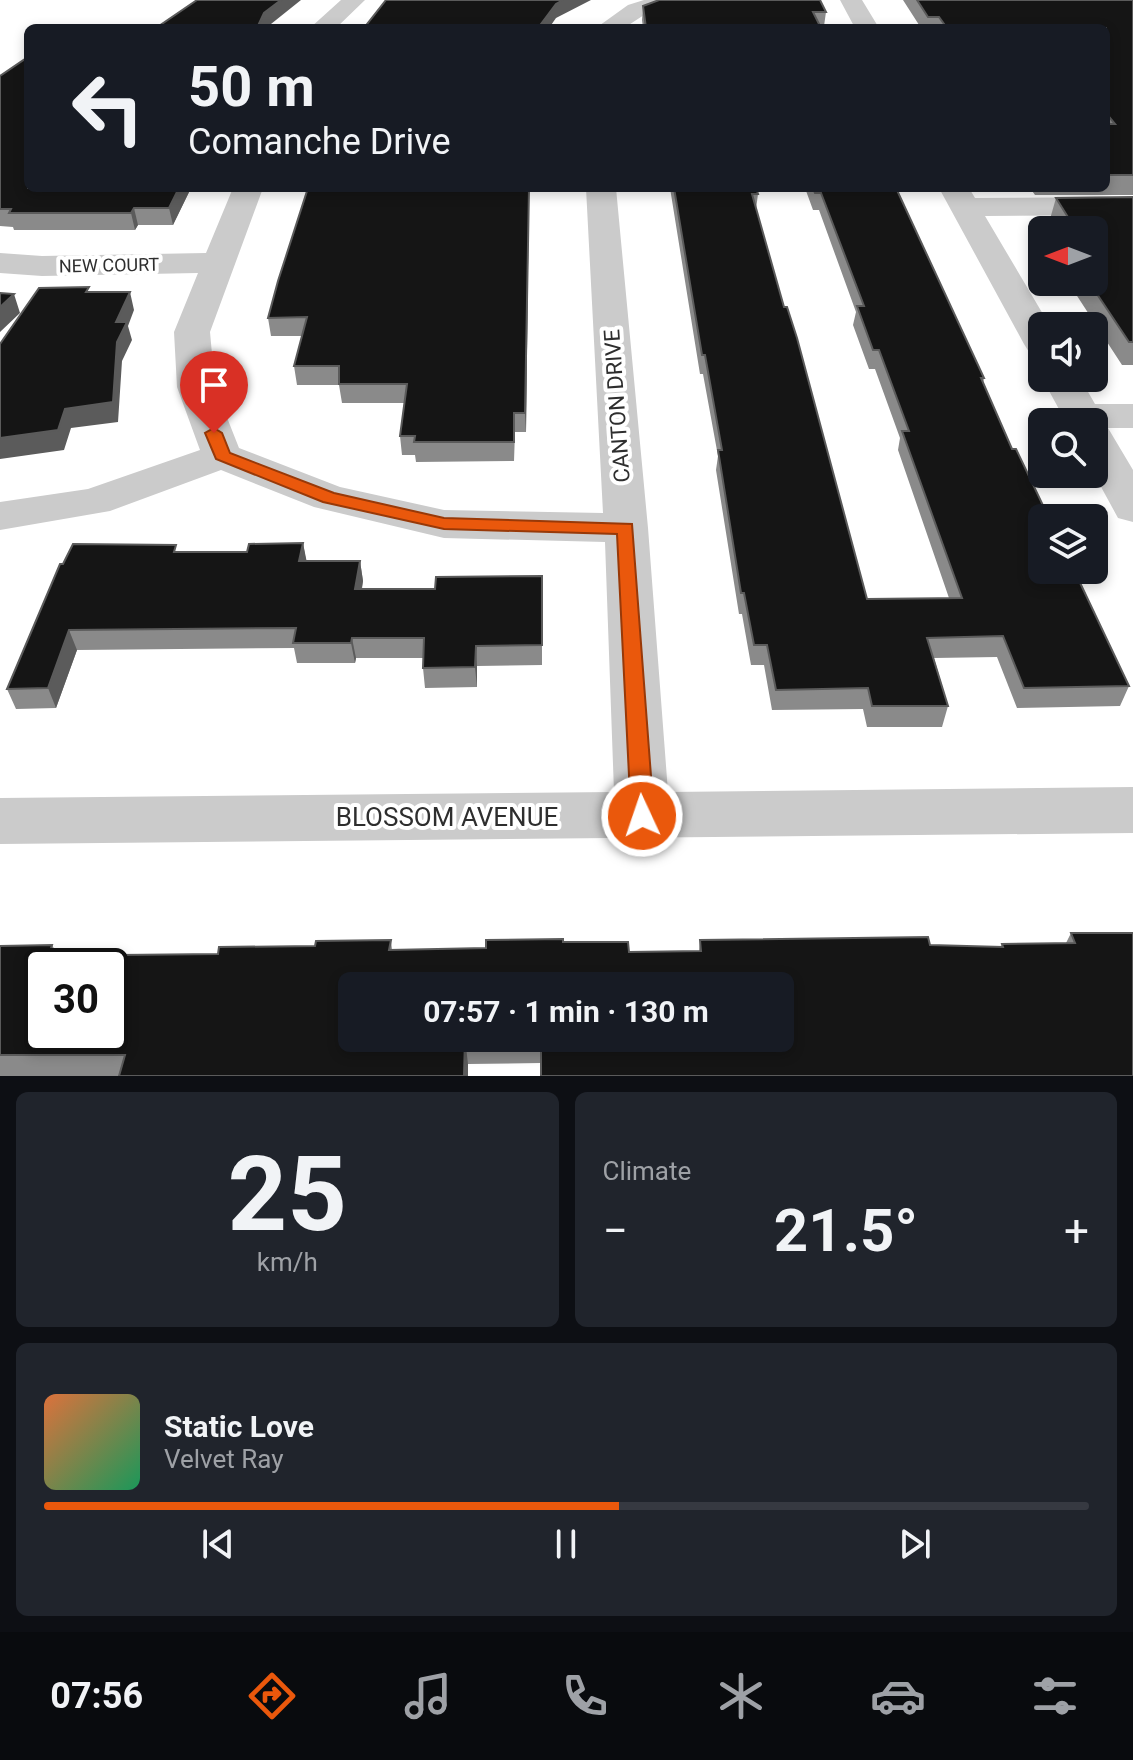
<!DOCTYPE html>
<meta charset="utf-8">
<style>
:root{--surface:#171b24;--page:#20242c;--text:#f1f3f6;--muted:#9ea1a6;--line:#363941;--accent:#ea580c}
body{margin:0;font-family:Roboto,sans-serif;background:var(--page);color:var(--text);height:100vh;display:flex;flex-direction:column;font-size:30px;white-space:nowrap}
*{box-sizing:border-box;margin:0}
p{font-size:26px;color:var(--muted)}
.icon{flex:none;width:44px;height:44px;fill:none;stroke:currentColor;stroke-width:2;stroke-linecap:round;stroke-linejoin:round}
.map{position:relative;height:1076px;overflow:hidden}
.sheet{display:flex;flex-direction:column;gap:16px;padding:16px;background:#0d0f14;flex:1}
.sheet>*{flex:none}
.guide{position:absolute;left:24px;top:24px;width:1086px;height:168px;border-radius:12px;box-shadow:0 4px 12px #0003;background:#171b24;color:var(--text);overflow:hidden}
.needle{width:52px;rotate:270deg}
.fabs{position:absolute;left:1028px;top:216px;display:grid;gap:16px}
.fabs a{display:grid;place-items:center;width:80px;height:80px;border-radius:12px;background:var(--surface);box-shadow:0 4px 12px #0003;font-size:40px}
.speed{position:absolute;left:24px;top:948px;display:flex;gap:16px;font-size:40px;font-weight:700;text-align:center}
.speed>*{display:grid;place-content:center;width:104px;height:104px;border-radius:50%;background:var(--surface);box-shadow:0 4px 12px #0003;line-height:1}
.speed .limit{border:4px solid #111;border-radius:12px;background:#fff;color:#111}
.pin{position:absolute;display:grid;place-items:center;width:68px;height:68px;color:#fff;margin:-82px -34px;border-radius:50% 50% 50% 0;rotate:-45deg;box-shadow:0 0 8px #0007}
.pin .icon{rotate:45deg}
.me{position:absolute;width:88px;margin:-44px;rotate:357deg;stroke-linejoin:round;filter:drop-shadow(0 0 6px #0008)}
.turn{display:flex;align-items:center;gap:28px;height:168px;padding:0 32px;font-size:36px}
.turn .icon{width:104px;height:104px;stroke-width:2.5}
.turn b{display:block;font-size:56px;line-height:68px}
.big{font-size:60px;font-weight:700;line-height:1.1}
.sheet .tile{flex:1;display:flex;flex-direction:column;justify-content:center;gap:12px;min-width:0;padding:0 28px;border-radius:12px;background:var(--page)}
.sheet .dial{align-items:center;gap:0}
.dial b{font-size:104px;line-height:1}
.song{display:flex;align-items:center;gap:24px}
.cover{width:96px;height:96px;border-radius:12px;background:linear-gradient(135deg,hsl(20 70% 55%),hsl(150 70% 35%))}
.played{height:8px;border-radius:4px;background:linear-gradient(90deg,var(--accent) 55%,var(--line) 55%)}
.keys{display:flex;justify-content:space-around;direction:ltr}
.heat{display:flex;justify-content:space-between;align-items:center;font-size:44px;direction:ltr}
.sheet .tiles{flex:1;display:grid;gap:16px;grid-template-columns:1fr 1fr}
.tile:last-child{grid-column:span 2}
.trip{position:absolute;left:338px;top:972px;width:456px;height:80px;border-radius:12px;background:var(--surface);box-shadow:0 4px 12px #0003;font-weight:700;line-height:80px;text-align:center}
.tab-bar{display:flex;height:128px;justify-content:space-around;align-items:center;background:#090b0e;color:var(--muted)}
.tab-bar .icon{width:56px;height:56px}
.tab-bar .active{color:var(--accent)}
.tab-bar b{font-size:36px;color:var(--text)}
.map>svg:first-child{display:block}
</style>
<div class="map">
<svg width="1133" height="1076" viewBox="0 0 1133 1076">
<rect width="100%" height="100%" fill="#fff"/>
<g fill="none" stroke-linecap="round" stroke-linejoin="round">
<path fill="#cbcbcb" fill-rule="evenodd" d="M341,0h24l-29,28h-26z
M644,0h34l-3,5 -31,10 -20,13h-28l32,-23z
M840,0h22l17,28h-24z
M233,188h30l-53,144 5,55 24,61 101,39 104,23 159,3 -17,-325h30l32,340 20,264 465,-5v46l-1133,11v-46l614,-6 -9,-250 -161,-4 -130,-31 -93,-37 -111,41 -110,19v-28l88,-13 112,-39 -23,-63 -3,-55 24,-59 -156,3 -42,-3v-20l42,3 164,-3z
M939,188h30l6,10 158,-1v18l-148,1 65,110h-8v29l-13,-3 -5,-8z
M1042,378h38l15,26h38v24h-25l25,42v52l-15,-4 -24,-44v-52h-28z"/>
</g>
<path fill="#8a8a8a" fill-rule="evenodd" d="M903,0h230v195h-98l-5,-7h76v-160h-185z
M643,6l183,6 -2,14h-4l1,2h-178l-1,-8z
M0,76l191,112 -18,37h-35l-3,5h-121l-1,-3 -13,-1z
M529,188l-3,244h-11l-1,29 -98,1 -1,-7h-13l-2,-19 4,-33h-62l-3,-18h-42l-3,-19 8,-30h-31l-3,-18z
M670,188h86l2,6 -2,15 111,390 82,-1 -51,-148 2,-12 -25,-69h-6l-16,-44 3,-13 -37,-102h-6l-8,-22h91l88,190 -1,6 29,65 117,237 -9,20 -103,2 -20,-51 -63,1 14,48 -6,21h-75l-4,-18 -91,1 -8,-45h-13l-9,-51h-3l-23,-144 2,-14 -15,-82h-3z
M1133,197v168h-11l-54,-83h26v-52h-48l2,-8h4l-2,-3 6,-21z
M303,543l3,18h54l3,20 -1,8h73l107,-13v89l-65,1v21l-52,1 -2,-20v-10h-67l-1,5h-58l-3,-15 -217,2 -21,58 -40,1 -9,-20 53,-125 118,-12h69z
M1071,933h62v143h-592v-13l-73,1v12h-468v-130l52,-1 4,7h63l2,3 97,-1 1,-7 96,-1 1,-5 75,-1 1,10 94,-2v-8l77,-1v3h65l1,10 70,-1 1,-11 228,-3 2,8 71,2 1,-3 64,-1zM42,966h68v68h-68zM352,986h428v52h-428z"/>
<path fill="#5b5b5b" d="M281,0h20l-35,28h-9l7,-15z
M563,0h28l-35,18 -7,10h-11l18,-24z
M179,188h12l-18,37 -4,-17z
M529,188l-3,244 -1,-19z
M134,208l4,17 -3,5 -4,-17z
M130,292l4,18 -6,16 4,14 -10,21 -4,61 -47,6 -7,22 -64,9v-21l116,-116z
M14,294l6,19 -20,19v-25z
M303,543l4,20 -8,-2z
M360,561l3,20 -5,28 -3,-20z
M69,630l8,20 -21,58 -8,-20z
M352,638l4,20 -1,5 -4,-20z
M476,646l1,20v21l-2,-20z
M465,1038l3,26v12h-4z"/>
<path fill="#151515" stroke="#5b5b5b" stroke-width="2" fill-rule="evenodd" d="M197,0h84l-17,13 -7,15h-101z
M386,0h177l-7,4 -18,24h-174z
M659,0h161l6,12h-13l8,16h-175l-3,-22z
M917,0h216v175h-27v-51h9l-9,-11v-85h-159l-8,-11h-11z
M28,57v131h151l-10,20h-35l-3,5h-122l2,-4h-11v-133z
M308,188h221l-4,225h-11v29h-100l1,-6h-15l7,-52h-68v-18h-45l13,-49 -39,1 10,-37z
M674,188h82l2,6h-6l32,113h3l10,31 70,261 95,-1 -60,-167h7l-30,-81h-6l-16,-44h7l-43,-113h-6l-2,-5h83l88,190h-3l31,71h4l33,69h-7v52h32l55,116 -105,2 -21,-52 -76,2 21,68h-76l-4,-18 -92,2 -9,-45h-13l-10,-52h-3l-23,-143h4l-17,-95h-3z
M1133,197v145h-4l-40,-60h5v-52h-40l-6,-8h23l-15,-24z
M89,287l-3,5h44l-14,30h11l-10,20 -4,60 -48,7 -7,21 -58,8v-94l39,-56z
M0,293l14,1 -14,13z
M303,543l-4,18h61l-5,28h80l1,-12 106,-1v69l-66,1 -1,21 -52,1 1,-30h-72l-1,5h-58l3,-15 -227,2 -21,58 -41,1 53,-125h3l10,-20 103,1 -2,7h73l2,-8z
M1071,933h62v143h-592v-38h239v-52h-428v52h128h-15l-1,38h-345l6,-21h-125v-109l52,-1 -2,6 69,1v3l99,-1 1,-7 96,-1 1,-5 75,-1 -2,10 97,-2v-8l77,-1v3h65l1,10 72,-1 -1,-11 228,-3 2,8 73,2 -1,-3 73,-1zM42,966h68v68h-68z"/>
<path fill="#ea580c" stroke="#983908" stroke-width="2" d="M214,428l8,5 8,20 104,40 110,25 188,6 22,292 -4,6 -8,3 -8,-3 -3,-6 -14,-282 -173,-5 -121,-27 -107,-43 -11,-26z"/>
<g text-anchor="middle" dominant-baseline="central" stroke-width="8" stroke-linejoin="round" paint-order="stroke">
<g font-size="18" fill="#2e2e2e" stroke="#fff">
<text transform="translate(109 265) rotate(-1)">NEW COURT</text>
</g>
<g font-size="22" fill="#2e2e2e" stroke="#fff">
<text transform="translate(617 406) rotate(-94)">CANTON DRIVE</text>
</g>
<g font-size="26" fill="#2e2e2e" stroke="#fff">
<text x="447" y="817">BLOSSOM AVENUE</text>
</g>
</g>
</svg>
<div class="fabs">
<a><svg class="needle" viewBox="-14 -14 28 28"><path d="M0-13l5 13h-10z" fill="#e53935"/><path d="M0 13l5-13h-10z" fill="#9ea1a6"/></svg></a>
<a><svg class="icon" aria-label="sound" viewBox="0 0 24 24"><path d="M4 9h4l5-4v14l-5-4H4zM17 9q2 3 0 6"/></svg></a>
<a><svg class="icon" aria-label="search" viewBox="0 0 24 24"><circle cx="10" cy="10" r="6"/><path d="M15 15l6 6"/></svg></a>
<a><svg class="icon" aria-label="layers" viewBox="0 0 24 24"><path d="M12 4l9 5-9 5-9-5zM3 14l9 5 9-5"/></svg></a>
</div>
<div class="speed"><div class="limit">30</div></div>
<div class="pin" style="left:214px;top:433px;background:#d93025"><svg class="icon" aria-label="arrive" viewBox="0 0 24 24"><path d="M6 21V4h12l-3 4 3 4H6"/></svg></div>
<svg class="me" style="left:642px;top:816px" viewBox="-20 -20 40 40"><circle r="17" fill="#ea580c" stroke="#fff" stroke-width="3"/><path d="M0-11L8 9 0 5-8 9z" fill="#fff"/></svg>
<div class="trip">07:57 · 1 min · 130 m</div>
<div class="guide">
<div class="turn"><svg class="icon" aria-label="left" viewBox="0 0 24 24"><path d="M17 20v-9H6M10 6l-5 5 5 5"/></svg><div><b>50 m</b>Comanche Drive</div></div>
</div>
</div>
<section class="sheet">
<div class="tiles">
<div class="tile dial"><b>25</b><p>km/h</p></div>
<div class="tile"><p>Climate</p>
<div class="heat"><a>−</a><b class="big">21.5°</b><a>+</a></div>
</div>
<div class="tile">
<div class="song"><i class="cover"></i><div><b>Static Love</b><p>Velvet Ray</p></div></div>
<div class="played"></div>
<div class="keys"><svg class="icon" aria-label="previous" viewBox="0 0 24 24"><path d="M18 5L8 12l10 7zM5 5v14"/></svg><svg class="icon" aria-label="pause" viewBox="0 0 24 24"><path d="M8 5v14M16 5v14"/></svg><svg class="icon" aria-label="next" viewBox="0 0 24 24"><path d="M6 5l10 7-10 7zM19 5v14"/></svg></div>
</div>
</div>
</section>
<nav class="tab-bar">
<b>07:56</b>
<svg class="icon active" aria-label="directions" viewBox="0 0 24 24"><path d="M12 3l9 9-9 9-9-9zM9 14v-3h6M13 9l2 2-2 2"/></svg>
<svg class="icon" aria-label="music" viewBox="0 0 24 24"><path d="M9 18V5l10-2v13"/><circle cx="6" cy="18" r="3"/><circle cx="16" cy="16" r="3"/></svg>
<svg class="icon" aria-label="phone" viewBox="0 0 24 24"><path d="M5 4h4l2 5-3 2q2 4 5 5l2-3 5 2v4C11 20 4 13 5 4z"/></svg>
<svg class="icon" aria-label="climate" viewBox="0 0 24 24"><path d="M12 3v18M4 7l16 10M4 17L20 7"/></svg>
<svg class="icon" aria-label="car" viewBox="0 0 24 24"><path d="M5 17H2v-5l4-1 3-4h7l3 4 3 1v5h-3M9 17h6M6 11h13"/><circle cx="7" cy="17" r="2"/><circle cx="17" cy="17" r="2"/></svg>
<svg class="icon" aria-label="filters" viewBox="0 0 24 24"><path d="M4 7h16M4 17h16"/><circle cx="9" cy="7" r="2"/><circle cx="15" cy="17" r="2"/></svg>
</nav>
